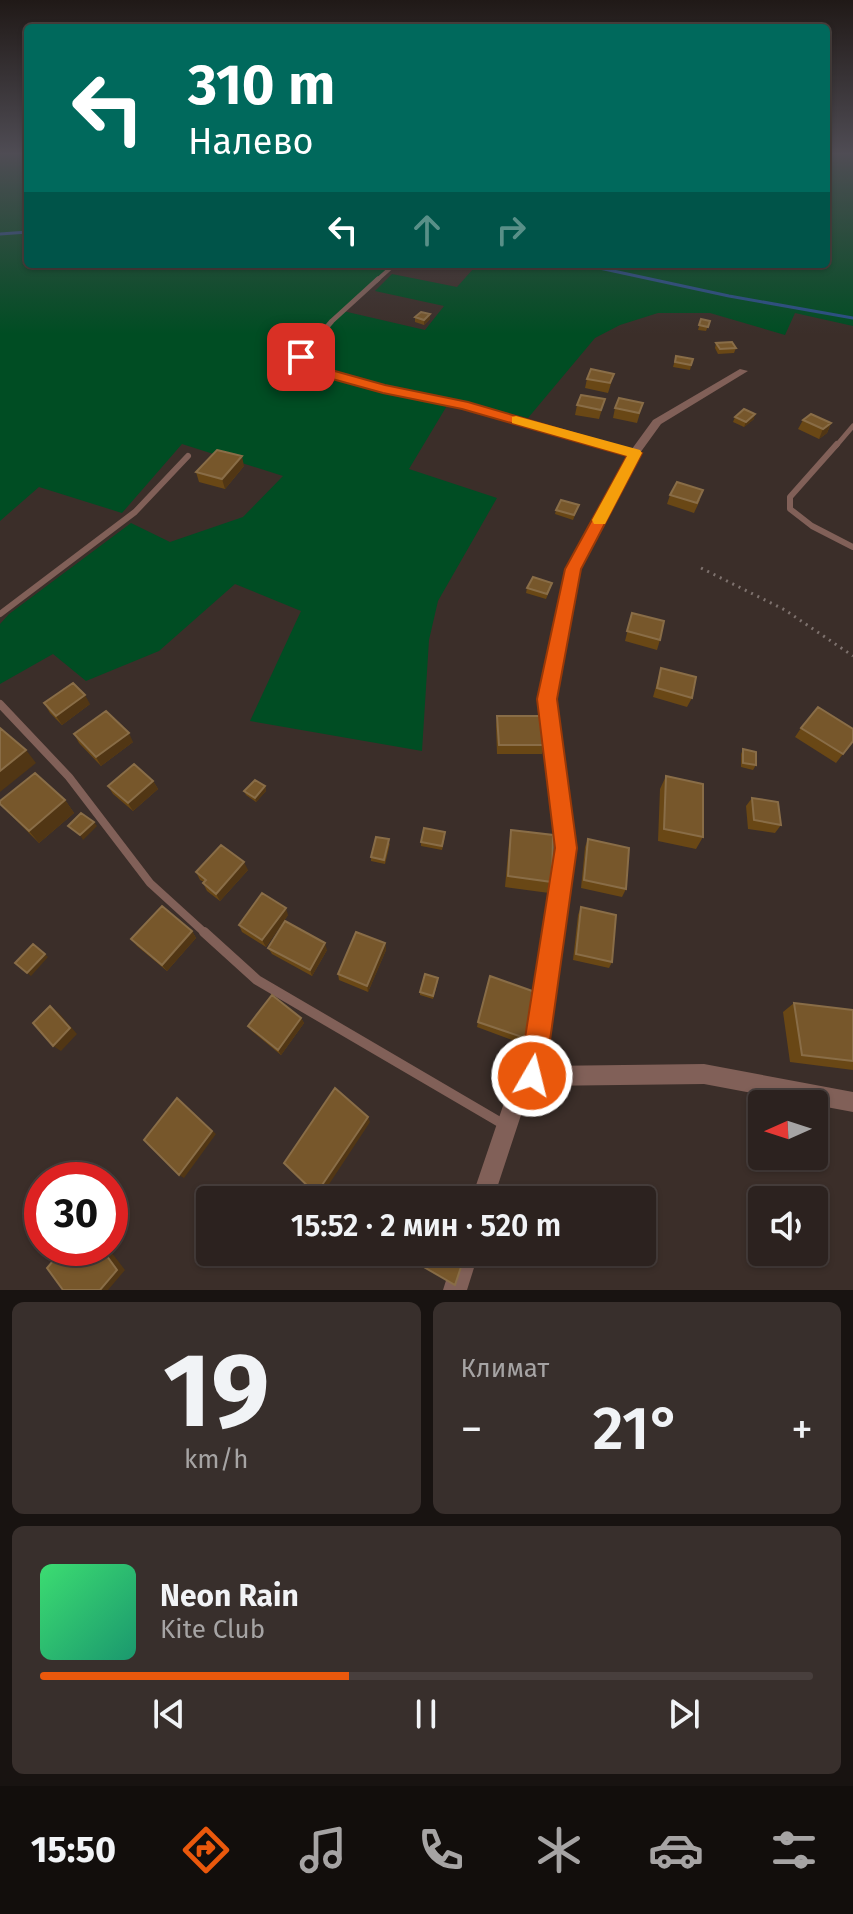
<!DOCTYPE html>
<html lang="ru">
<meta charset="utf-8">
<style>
:root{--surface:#2c221f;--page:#382f2c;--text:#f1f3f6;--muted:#a6a4a4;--line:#483f3d;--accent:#ea580c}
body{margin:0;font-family:"Fira Sans",sans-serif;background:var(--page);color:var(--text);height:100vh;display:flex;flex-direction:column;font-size:30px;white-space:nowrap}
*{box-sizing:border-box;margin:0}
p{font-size:26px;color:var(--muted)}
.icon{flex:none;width:44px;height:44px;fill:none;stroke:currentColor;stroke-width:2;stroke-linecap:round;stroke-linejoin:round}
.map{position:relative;height:1290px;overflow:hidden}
.drawer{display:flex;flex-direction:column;gap:12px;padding:12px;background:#181311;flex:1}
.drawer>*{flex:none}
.top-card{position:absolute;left:24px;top:24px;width:806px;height:244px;border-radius:8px;box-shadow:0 2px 6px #0004,0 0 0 2px var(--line);background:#00695c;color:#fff;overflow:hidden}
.needle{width:52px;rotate:267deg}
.controls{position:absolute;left:748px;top:1090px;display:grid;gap:16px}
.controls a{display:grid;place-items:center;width:80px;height:80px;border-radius:8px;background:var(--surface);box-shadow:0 2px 6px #0004,0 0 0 2px var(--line);font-size:40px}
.speed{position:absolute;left:24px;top:1162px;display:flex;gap:16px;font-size:40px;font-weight:700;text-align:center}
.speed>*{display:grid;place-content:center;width:104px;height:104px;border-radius:50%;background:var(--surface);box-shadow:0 2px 6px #0004,0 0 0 2px var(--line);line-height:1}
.speed .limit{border:12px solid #d22;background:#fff;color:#111}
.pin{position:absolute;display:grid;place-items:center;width:68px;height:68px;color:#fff;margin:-34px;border-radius:16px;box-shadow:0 4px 12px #0006}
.me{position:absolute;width:88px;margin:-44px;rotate:8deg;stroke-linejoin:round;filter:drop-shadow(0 0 6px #0008)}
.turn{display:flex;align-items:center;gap:28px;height:168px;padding:0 32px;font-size:36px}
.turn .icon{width:104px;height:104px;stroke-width:2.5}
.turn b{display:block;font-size:56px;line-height:68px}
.lanes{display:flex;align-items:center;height:76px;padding:0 32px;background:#0003;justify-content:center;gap:40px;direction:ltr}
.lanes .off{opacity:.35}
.big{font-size:60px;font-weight:600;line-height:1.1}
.drawer .card{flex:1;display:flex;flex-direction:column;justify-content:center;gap:12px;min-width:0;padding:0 28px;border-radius:12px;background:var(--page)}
.drawer .dial{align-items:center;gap:0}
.dial b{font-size:104px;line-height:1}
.song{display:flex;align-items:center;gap:24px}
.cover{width:96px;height:96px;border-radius:12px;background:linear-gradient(135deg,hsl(140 70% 55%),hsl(160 70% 35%))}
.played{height:8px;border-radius:4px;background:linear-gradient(90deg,var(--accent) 40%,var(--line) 40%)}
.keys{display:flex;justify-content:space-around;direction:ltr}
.heat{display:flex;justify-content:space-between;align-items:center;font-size:44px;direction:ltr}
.drawer .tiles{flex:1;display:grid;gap:12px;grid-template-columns:1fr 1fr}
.card:last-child{grid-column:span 2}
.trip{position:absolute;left:196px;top:1186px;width:460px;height:80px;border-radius:8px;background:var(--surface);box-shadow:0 2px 6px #0004,0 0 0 2px var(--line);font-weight:600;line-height:80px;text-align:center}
.menu{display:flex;height:128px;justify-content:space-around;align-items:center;background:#120e0c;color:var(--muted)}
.menu .icon{width:56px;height:56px}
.menu .current{color:var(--accent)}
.menu b{font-size:36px;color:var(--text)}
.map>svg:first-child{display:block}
</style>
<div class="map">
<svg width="853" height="1290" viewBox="0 0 853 1290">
<rect width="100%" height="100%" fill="#3b2e29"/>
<path fill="#004d23" d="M0,154h28v110h364l-49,47 82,19 19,-24 -69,-15 17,-17 65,13 17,-19 -16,-4h368v-110h27v172l-58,-13 -10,22 -75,-22h-52l-38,12 -25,13 -67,80 -77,-19 -42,70 88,29 -59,103 -9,39 -7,111 -172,-30 51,-110 -66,-27 -76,67 -73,30 -33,-27 -53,30v-60l9,-10 122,-91 39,19 73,-25 40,-41 -101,-32 -60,69 -83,-26 -39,34z"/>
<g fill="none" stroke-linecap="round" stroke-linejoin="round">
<path stroke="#295086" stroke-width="3" d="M0,234l28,-2
M581,264l148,32 124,22"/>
<path stroke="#7e726e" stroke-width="3" stroke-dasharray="2 5" stroke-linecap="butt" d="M701,568l84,42 68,46"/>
<path stroke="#816058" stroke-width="4" d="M376,281l19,-17"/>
<path stroke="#816058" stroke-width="5" d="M378,279l-46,42 -31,36c27,30 123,38 164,48 48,12 96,27 144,41
M836,446l17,-20"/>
<path stroke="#816058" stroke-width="6" d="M602,444l33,9
M837,444l-47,53v12l22,17 41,21
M0,614l135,-102 53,-56"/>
<path stroke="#816058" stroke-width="8" d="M0,704l69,73 81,106 56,51"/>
<path stroke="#816058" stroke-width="10" d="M204,932l53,48 246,144"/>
<path fill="#816058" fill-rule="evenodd" d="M740,369l8,2 -87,53 -21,29 -61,116 -25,130 21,149 -31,218 160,-2 149,28v20l-149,-28 -167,2 -13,20 -31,94h-22l34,-100 17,-28 35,-224 -17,-149 27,-130 62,-116 24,-33z
M455,1252h24l-12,38h-24z"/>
</g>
<path fill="#694715" d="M430,314v5l-6,6 -9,-3v-5z
M701,319l9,2 -4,10 -8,-1z
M716,343l20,5 -2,5 -16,1 -3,-6z
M676,356l17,3 -3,11 -17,-3z
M614,374l-6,19 -23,-5 2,-9z
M605,399l-6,20 -24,-4 2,-10z
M643,403l-6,20 -24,-5 2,-10z
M735,417l19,2 -10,8 -11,-5z
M803,420l28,3 -4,10 -8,6 -21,-10z
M244,466l-19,23 -26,-7 -3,-10z
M670,495l30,5 -6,13 -27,-9z
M579,505l-6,15 -18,-6 1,-4z
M551,587l-5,12 -20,-6 1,-5z
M632,613l28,27 -3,10 -32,-9z
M661,668l31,30 -5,9 -34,-10z
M44,703l46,1 -28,21 -12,-12z
M497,716l47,29 -2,9h-45l-1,-28z
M801,728l52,13 -17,22 -41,-26z
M74,734l59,8 -32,24 -22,-23z
M743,749l13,16 -3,5 -12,-3v-13z
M666,776l37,61 -7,12 -38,-8 2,-52z
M153,781l5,8 -25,22 -20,-17 -5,-8z
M265,786l1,5 -10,11 -10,-7 -2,-4z
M752,798l29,27 -6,8 -27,-4 -2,-23z
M65,800l9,13 -35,30 -39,-39z
M511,830l41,52 -3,11 -44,-6 4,-45z
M445,836l-3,14 -21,-4v-4z
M588,839l38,50 -4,8 -41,-9 4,-41z
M390,843l-5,21 -14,-3v-4z
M248,870l-28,31 -13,-10 -4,-8 1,-1 -4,-2 -4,-8z
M581,907l31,55 -3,6 -36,-8 5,-45z
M288,915l-22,32 -24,-15 -3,-7z
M192,931l4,7 -29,33 -30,-25 -6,-7z
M385,943l1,7 -18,42 -29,-12 -1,-6z
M268,948l59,2 -15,26 -40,-22z
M438,981l-5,18 -13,-4v-3z
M794,1003l59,7v60l-63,-8 -7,-50z
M301,1018l3,5 -23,32 -29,-24 -4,-5z
M478,1022l47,16 -2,6 -46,-17z"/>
<path fill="#513614" d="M430,314v5l-6,6v-5z
M755,414l-1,5 -10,8 2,-5z
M831,423l-4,10 -8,6 4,-10z
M242,456l2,10 -19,23 -3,-10z
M85,695l5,9 -28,21 -6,-9z
M129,733l4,9 -32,24 -5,-9z
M26,750l10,13 -36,29v-21z
M153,781l5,8 -25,22 -5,-8z
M265,786l1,5 -10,11 -1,-4z
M65,800l9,13 -35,30 -10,-12z
M94,822l3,4 -14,14 -3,-5z
M244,862l4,8 -28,31 -4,-7z
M286,908l2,7 -22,32 -4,-7z
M192,931l4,7 -29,33 -5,-6z
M325,943l2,7 -15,26 -2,-6z
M385,943l1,7 -18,42 -1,-6z
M45,954l3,3 -17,19 -4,-3z
M50,1006l8,6 19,22 -16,17 -8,-5z
M301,1018l3,5 -23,32 -3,-5z
M177,1098l39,36 -32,44 -5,-3z
M368,1117l2,5 -50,76 -4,-4z
M101,1248h7l17,22 -17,20h-8z"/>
<path fill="#77572b" stroke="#896d47" stroke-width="2" d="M421,312l9,2 -6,6 -9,-3z
M701,319l9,2 -2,6 -9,-2z
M732,342l4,6 -16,1 -4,-6z
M676,356l17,3 -2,6 -16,-3z
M591,369l23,5 -4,9 -23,-4z
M581,395l24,4 -4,11 -24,-5z
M619,398l24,5 -4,10 -24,-5z
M744,409l11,5 -9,8 -11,-5z
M811,414l20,9 -8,6 -20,-9z
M217,450l25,6 -20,23 -26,-7z
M677,482l26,8 -6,13 -27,-8z
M561,500l18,5 -5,10 -18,-5z
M533,577l19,6 -5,11 -20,-6z
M632,613l32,8 -4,19 -33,-9z
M661,668l35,9 -4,21 -35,-10z
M73,683l12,12 -29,21 -12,-13z
M818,707l35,22v12l-10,13 -42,-26z
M106,711l23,22 -33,24 -22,-23z
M497,716h44l3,29h-45z
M0,728l26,22 -26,21z
M743,749l13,3v13l-13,-2z
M134,764l19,17 -25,22 -20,-17z
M35,773l30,27 -36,31 -29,-27v-3z
M666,776l37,8v53l-39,-8z
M255,780l10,6 -10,12 -11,-7z
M752,798l26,4 3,23 -27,-5z
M81,813l13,9 -14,13 -12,-9z
M424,828l21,4 -3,14 -21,-4z
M511,830l42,5 -1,47 -44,-6z
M376,837l13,2 -5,21 -13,-3z
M588,839l41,9 -3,41 -42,-9z
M221,845l23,17 -28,32 -13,-11 3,-3 -10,-8z
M262,893l24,15 -24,32 -23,-15z
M162,906l30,25 -30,34 -31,-26z
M581,907l35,8 -4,47 -36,-8z
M285,921l40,22 -15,27 -42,-22z
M356,932l29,11 -18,43 -29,-12z
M33,944l12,10 -18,19 -12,-10z
M425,974l13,4 -5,18 -13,-4z
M490,976l45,16 -10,46 -47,-16z
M272,995l29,23 -23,32 -30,-24z
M794,1003l59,7v51l-51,-6z
M50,1006l20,22 -17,18 -20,-23z
M335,1088l33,29 -52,77 -32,-31z
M177,1098l35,33 -33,44 -35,-35z
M435,1190l19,10h-23z
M64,1248h37l16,22 -17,20h-37l-16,-22z
M412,1252h54l-11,33 -45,-26z"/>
<linearGradient id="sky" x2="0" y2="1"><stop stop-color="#201917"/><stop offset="0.46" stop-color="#4f4c54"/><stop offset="1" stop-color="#4f4c54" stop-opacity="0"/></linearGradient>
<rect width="853" height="334" fill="url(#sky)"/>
<path fill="#ea580c" stroke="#983908" stroke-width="2" d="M296,354h9l12,12 68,19 83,17 174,51 -61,116 -24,130 20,149 -32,228 -4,9 -9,4 -9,-4 -4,-9 36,-228 -18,-149 28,-130 62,-113 -165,-47 -79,-16 -76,-21 -13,-15z"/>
<path fill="#f59e0b" d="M516,416l124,34 2,3 -37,71h-11l-2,-4 35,-64 -115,-33v-6z"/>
</svg>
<div class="controls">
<a><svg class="needle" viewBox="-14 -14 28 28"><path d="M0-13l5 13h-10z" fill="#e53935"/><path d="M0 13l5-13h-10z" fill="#a6a4a4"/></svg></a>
<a><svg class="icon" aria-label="sound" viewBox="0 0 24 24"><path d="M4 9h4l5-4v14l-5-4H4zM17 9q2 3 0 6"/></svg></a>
</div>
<div class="speed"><div class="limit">30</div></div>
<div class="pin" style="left:301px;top:357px;background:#d93025"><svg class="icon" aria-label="arrive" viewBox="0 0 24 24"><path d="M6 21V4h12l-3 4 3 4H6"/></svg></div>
<svg class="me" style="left:532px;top:1076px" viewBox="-20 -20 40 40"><circle r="17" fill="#ea580c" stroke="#fff" stroke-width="3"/><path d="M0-11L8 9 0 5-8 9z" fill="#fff"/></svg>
<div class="trip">15:52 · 2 мин · 520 m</div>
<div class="top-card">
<div class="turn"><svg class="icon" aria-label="left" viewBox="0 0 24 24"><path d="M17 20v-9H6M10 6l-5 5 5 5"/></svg><div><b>310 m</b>Налево</div></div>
<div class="lanes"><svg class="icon" aria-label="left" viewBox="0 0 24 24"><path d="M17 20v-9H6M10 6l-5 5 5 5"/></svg><svg class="icon off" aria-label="ahead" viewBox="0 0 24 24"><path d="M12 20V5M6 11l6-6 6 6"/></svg><svg class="icon off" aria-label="right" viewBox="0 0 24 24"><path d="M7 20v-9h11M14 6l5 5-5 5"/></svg></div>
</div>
</div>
<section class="drawer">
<div class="tiles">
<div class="card dial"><b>19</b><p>km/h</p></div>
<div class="card"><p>Климат</p>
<div class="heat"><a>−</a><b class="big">21°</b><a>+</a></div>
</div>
<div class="card">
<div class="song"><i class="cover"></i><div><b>Neon Rain</b><p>Kite Club</p></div></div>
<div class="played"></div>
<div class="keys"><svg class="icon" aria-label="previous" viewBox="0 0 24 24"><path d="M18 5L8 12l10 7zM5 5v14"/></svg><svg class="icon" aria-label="pause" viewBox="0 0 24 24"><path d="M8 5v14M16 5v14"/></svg><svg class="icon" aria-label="next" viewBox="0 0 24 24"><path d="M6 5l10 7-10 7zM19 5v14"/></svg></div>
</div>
</div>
</section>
<nav class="menu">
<b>15:50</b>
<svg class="icon current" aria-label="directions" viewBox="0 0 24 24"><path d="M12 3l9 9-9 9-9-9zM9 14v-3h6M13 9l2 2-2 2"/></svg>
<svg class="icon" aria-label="music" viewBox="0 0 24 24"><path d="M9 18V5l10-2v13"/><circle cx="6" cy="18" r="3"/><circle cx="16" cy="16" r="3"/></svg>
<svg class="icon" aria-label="phone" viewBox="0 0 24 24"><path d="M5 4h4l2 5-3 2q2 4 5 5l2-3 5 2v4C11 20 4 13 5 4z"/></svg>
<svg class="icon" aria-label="climate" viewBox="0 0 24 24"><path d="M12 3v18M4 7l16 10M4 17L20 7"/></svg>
<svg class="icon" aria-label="car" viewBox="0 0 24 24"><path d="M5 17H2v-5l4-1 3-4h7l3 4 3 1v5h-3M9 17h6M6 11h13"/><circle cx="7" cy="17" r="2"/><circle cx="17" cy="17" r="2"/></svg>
<svg class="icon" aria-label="filters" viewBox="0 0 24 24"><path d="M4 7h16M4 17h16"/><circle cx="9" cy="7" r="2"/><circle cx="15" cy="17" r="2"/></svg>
</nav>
